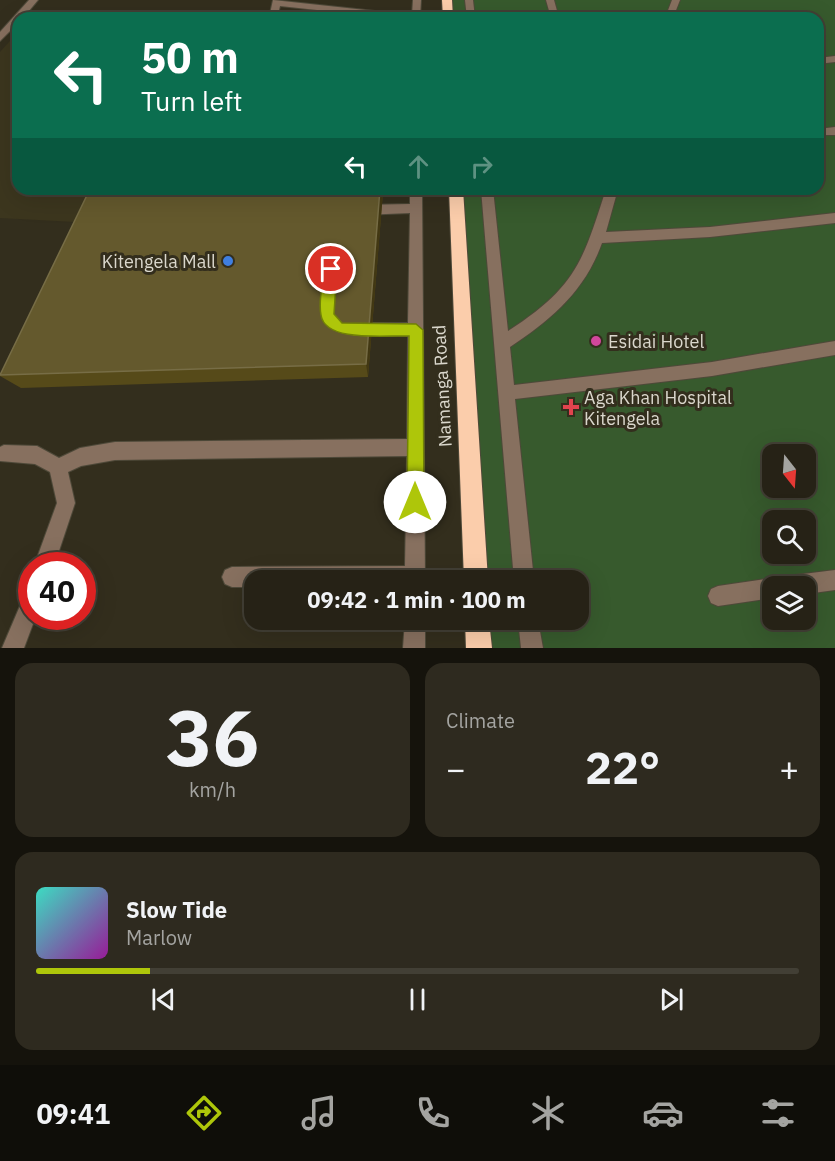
<!DOCTYPE html>
<meta charset="utf-8">
<style>
:root{--surface:#262216;--page:#2e2a1f;--text:#f1f3f6;--muted:#a4a4a1;--line:#423f35;--accent:#aec60a}
body{margin:0;font-family:"IBM Plex Sans",sans-serif;background:var(--page);color:var(--text);height:100vh;display:flex;flex-direction:column;font-size:22px;white-space:nowrap}
*{box-sizing:border-box;margin:0}
p{font-size:20px;color:var(--muted)}
.icon{flex:none;width:33px;height:33px;fill:none;stroke:currentColor;stroke-width:2;stroke-linecap:round;stroke-linejoin:round}
.map{position:relative;height:648px;overflow:hidden}
.details{display:flex;flex-direction:column;gap:15px;padding:15px;background:#15130c;flex:1}
.details>*{flex:none}
.hud{position:absolute;left:12px;top:12px;width:812px;height:183px;border-radius:18px;box-shadow:0 6px 24px #0002,0 0 0 2px var(--line);background:#0b6e4f;color:#fff;overflow:hidden}
.needle{width:39px;rotate:163deg}
.controls{position:absolute;left:762px;top:444px;display:grid;gap:12px}
.controls a{display:grid;place-items:center;width:54px;height:54px;border-radius:12px;background:var(--surface);box-shadow:0 6px 24px #0002,0 0 0 2px var(--line);font-size:30px}
.speed{position:absolute;left:18px;top:552px;display:flex;gap:12px;font-size:30px;font-weight:700;text-align:center}
.speed>*{display:grid;place-content:center;width:78px;height:78px;border-radius:50%;background:var(--surface);box-shadow:0 6px 24px #0002,0 0 0 2px var(--line);line-height:1}
.speed .limit{border:9px solid #d22;background:#fff;color:#111}
.pin{position:absolute;display:grid;place-items:center;width:51px;height:51px;color:#fff;margin:-26px;border:3px solid #fff;border-radius:50%;box-shadow:0 2px 6px #0007}
.me{position:absolute;width:66px;margin:-33px;rotate:0deg;stroke-linejoin:round;filter:drop-shadow(0 0 4px #0008)}
.turn{display:flex;align-items:center;gap:21px;height:126px;padding:0 30px;font-size:27px}
.turn .icon{width:78px;height:78px;stroke-width:2.5}
.turn b{display:block;font-size:42px;line-height:51px}
.lanes{display:flex;align-items:center;height:57px;padding:0 30px;background:#0003;justify-content:center;gap:30px;direction:ltr}
.lanes .off{opacity:.35}
.big{font-size:45px;font-weight:700;line-height:1.1}
.details .tile{flex:1;display:flex;flex-direction:column;justify-content:center;gap:9px;min-width:0;padding:0 21px;border-radius:18px;background:var(--page)}
.details .dial{align-items:center;gap:0}
.dial b{font-size:78px;line-height:1}
.song{display:flex;align-items:center;gap:18px}
.cover{width:72px;height:72px;border-radius:9px;background:linear-gradient(135deg,hsl(170 70% 55%),hsl(300 70% 35%))}
.played{height:6px;border-radius:3px;background:linear-gradient(90deg,var(--accent) 15%,var(--line) 15%)}
.keys{display:flex;justify-content:space-around;direction:ltr}
.heat{display:flex;justify-content:space-between;align-items:center;font-size:33px;direction:ltr}
.details .tiles{flex:1;display:grid;gap:15px;grid-template-columns:1fr 1fr}
.tile:last-child{grid-column:span 2}
.trip{position:absolute;left:244px;top:570px;width:345px;height:60px;border-radius:18px;background:var(--surface);box-shadow:0 6px 24px #0002,0 0 0 2px var(--line);font-weight:700;line-height:60px;text-align:center}
.tabs{display:flex;height:96px;justify-content:space-around;align-items:center;background:#0f0e09;color:var(--muted)}
.tabs .icon{width:42px;height:42px}
.tabs .current{color:var(--accent)}
.tabs b{font-size:27px;color:var(--text)}
.map>svg:first-child{display:block}
</style>
<div class="map">
<svg width="835" height="648" viewBox="0 0 835 648">
<rect width="100%" height="100%" fill="#332e1d"/>
<path fill="#3c361e" d="M18,32v157h110l-15,35 -113,-6v-166z"/>
<path fill="#375a2d" fill-rule="evenodd" d="M447,0h388v648h-356l-2,-28h102v-40h-103l-20,-391h362v-171h-370zM772,454h34v34h-34zM772,520h34v34h-34zM772,586h34v34h-34z"/>
<g fill="none" stroke-linecap="round" stroke-linejoin="round">
<g stroke="#4e4939" stroke-width="2">
<path id="minor" d="M29,0h9l-15,18h-5v5l-18,18v-9z
M273,0l139,15 1,-15h8l-1,18h-29l-111,-12 -3,12h-8z
M465,0h8l2,18h-8z
M546,0h8l5,18h-8z
M672,0h8l-7,18h-8z
M835,56v6l-17,2v-6z
M835,127v8h-17v-6z
M410,189h12l3,391h-170v7h-23l-7,-3 -3,-7 3,-7 7,-3 173,-1 2,-110 -292,4 -34,6 -13,6 7,31 -21,63h-20l23,-63 -7,-31 -15,-8 -35,-3v-14l4,-2 33,1 22,12 21,-10 35,-6 292,-3 1,-103 -55,-1 -5,-1 -3,-5 3,-5 5,-1h55l2,-110 -48,2 -6,-5 6,-5 48,-1z
M481,189h12l15,142c67,-43 75,-69 98,-142h12l-12,43 104,-5 125,-14v10l-125,14 -108,6c-17,48 -51,77 -92,104l4,38 198,-23 123,-21v14l-123,21 -197,23 19,181h-20z
M835,570v20l-29,4v-8h-34v12l-54,8 -7,-3 -3,-7 3,-7 7,-3 54,-8 7,3 8,-5z
M32,591v25h4l-12,32h-22l23,-54z
M405,620h20v28h-22z
M518,620h20l5,28h-22z"/>
</g>
<g stroke="#4e4939" stroke-width="2">
<path id="highway" d="M442,0h10l1,18h-10z
M449,189h14l25,391h-24z
M465,620h24l3,28h-26z"/>
</g>
<use href="#minor" fill="#87705f" fill-rule="evenodd"/>
<use href="#highway" fill="#fbcdab" fill-rule="evenodd"/>
</g>
<path fill="#564a19" d="M383,192l-15,185 -347,11 -21,-12v-2z"/>
<path fill="#423813" d="M380,189h3v3l-15,185 -2,-13z"/>
<path fill="#64592d" stroke="#776d46" stroke-width="1.5" d="M90,189h290l-14,175 -366,11z"/>
<path fill="#aec60a" stroke="#718106" stroke-width="1.5" d="M331,264l6,5 -3,45 8,9 74,1 7,6 1,172 -3,6 -6,3 -6,-3 -2,-6 2,-166c-22,-1 -84,7 -88,-21 -3,-14 2,-32 3,-46z"/>
<circle fill="#3f7fe0" stroke="#332e1d" stroke-width="2" cx="228" cy="261" r="6"/>
<circle fill="#d1479c" stroke="#332e1d" stroke-width="2" cx="596" cy="341" r="6"/>
<path fill="#e0444e" stroke="#332e1d" stroke-width="2" d="M568 398h6v6h6v6h-6v6h-6v-6h-6v-6h6z"/>
<g text-anchor="middle" dominant-baseline="central" stroke-width="6" stroke-linejoin="round" paint-order="stroke">
<g font-size="18" fill="#dad7cc" stroke="#332e1d" text-anchor="start">
<text x="216" y="261" text-anchor="end">Kitengela Mall</text>
<text x="608" y="341">Esidai Hotel</text>
<text x="584" y="397">Aga Khan Hospital<tspan x="584" dy="21">Kitengela</tspan></text>
</g>
<g font-size="18" fill="#dad7cc" stroke="#332e1d">
<text transform="translate(442 386) rotate(-93)">Namanga Road</text>
</g>
</g>
</svg>
<div class="controls">
<a><svg class="needle" viewBox="-14 -14 28 28"><path d="M0-13l5 13h-10z" fill="#e53935"/><path d="M0 13l5-13h-10z" fill="#a4a4a1"/></svg></a>
<a><svg class="icon" aria-label="search" viewBox="0 0 24 24"><circle cx="10" cy="10" r="6"/><path d="M15 15l6 6"/></svg></a>
<a><svg class="icon" aria-label="layers" viewBox="0 0 24 24"><path d="M12 4l9 5-9 5-9-5zM3 14l9 5 9-5"/></svg></a>
</div>
<div class="speed"><div class="limit">40</div></div>
<div class="pin" style="left:331px;top:269px;background:#d93025"><svg class="icon" aria-label="arrive" viewBox="0 0 24 24"><path d="M6 21V4h12l-3 4 3 4H6"/></svg></div>
<svg class="me" style="left:415px;top:502px" viewBox="-20 -20 40 40"><circle r="19" fill="#fff"/><path d="M0-13L10 11 0 6-10 11z" fill="#aec60a"/></svg>
<div class="trip">09:42 · 1 min · 100 m</div>
<div class="hud">
<div class="turn"><svg class="icon" aria-label="left" viewBox="0 0 24 24"><path d="M17 20v-9H6M10 6l-5 5 5 5"/></svg><div><b>50 m</b>Turn left</div></div>
<div class="lanes"><svg class="icon" aria-label="left" viewBox="0 0 24 24"><path d="M17 20v-9H6M10 6l-5 5 5 5"/></svg><svg class="icon off" aria-label="ahead" viewBox="0 0 24 24"><path d="M12 20V5M6 11l6-6 6 6"/></svg><svg class="icon off" aria-label="right" viewBox="0 0 24 24"><path d="M7 20v-9h11M14 6l5 5-5 5"/></svg></div>
</div>
</div>
<section class="details">
<div class="tiles">
<div class="tile dial"><b>36</b><p>km/h</p></div>
<div class="tile"><p>Climate</p>
<div class="heat"><a>−</a><b class="big">22°</b><a>+</a></div>
</div>
<div class="tile">
<div class="song"><i class="cover"></i><div><b>Slow Tide</b><p>Marlow</p></div></div>
<div class="played"></div>
<div class="keys"><svg class="icon" aria-label="previous" viewBox="0 0 24 24"><path d="M18 5L8 12l10 7zM5 5v14"/></svg><svg class="icon" aria-label="pause" viewBox="0 0 24 24"><path d="M8 5v14M16 5v14"/></svg><svg class="icon" aria-label="next" viewBox="0 0 24 24"><path d="M6 5l10 7-10 7zM19 5v14"/></svg></div>
</div>
</div>
</section>
<nav class="tabs">
<b>09:41</b>
<svg class="icon current" aria-label="directions" viewBox="0 0 24 24"><path d="M12 3l9 9-9 9-9-9zM9 14v-3h6M13 9l2 2-2 2"/></svg>
<svg class="icon" aria-label="music" viewBox="0 0 24 24"><path d="M9 18V5l10-2v13"/><circle cx="6" cy="18" r="3"/><circle cx="16" cy="16" r="3"/></svg>
<svg class="icon" aria-label="phone" viewBox="0 0 24 24"><path d="M5 4h4l2 5-3 2q2 4 5 5l2-3 5 2v4C11 20 4 13 5 4z"/></svg>
<svg class="icon" aria-label="climate" viewBox="0 0 24 24"><path d="M12 3v18M4 7l16 10M4 17L20 7"/></svg>
<svg class="icon" aria-label="car" viewBox="0 0 24 24"><path d="M5 17H2v-5l4-1 3-4h7l3 4 3 1v5h-3M9 17h6M6 11h13"/><circle cx="7" cy="17" r="2"/><circle cx="17" cy="17" r="2"/></svg>
<svg class="icon" aria-label="filters" viewBox="0 0 24 24"><path d="M4 7h16M4 17h16"/><circle cx="9" cy="7" r="2"/><circle cx="15" cy="17" r="2"/></svg>
</nav>
